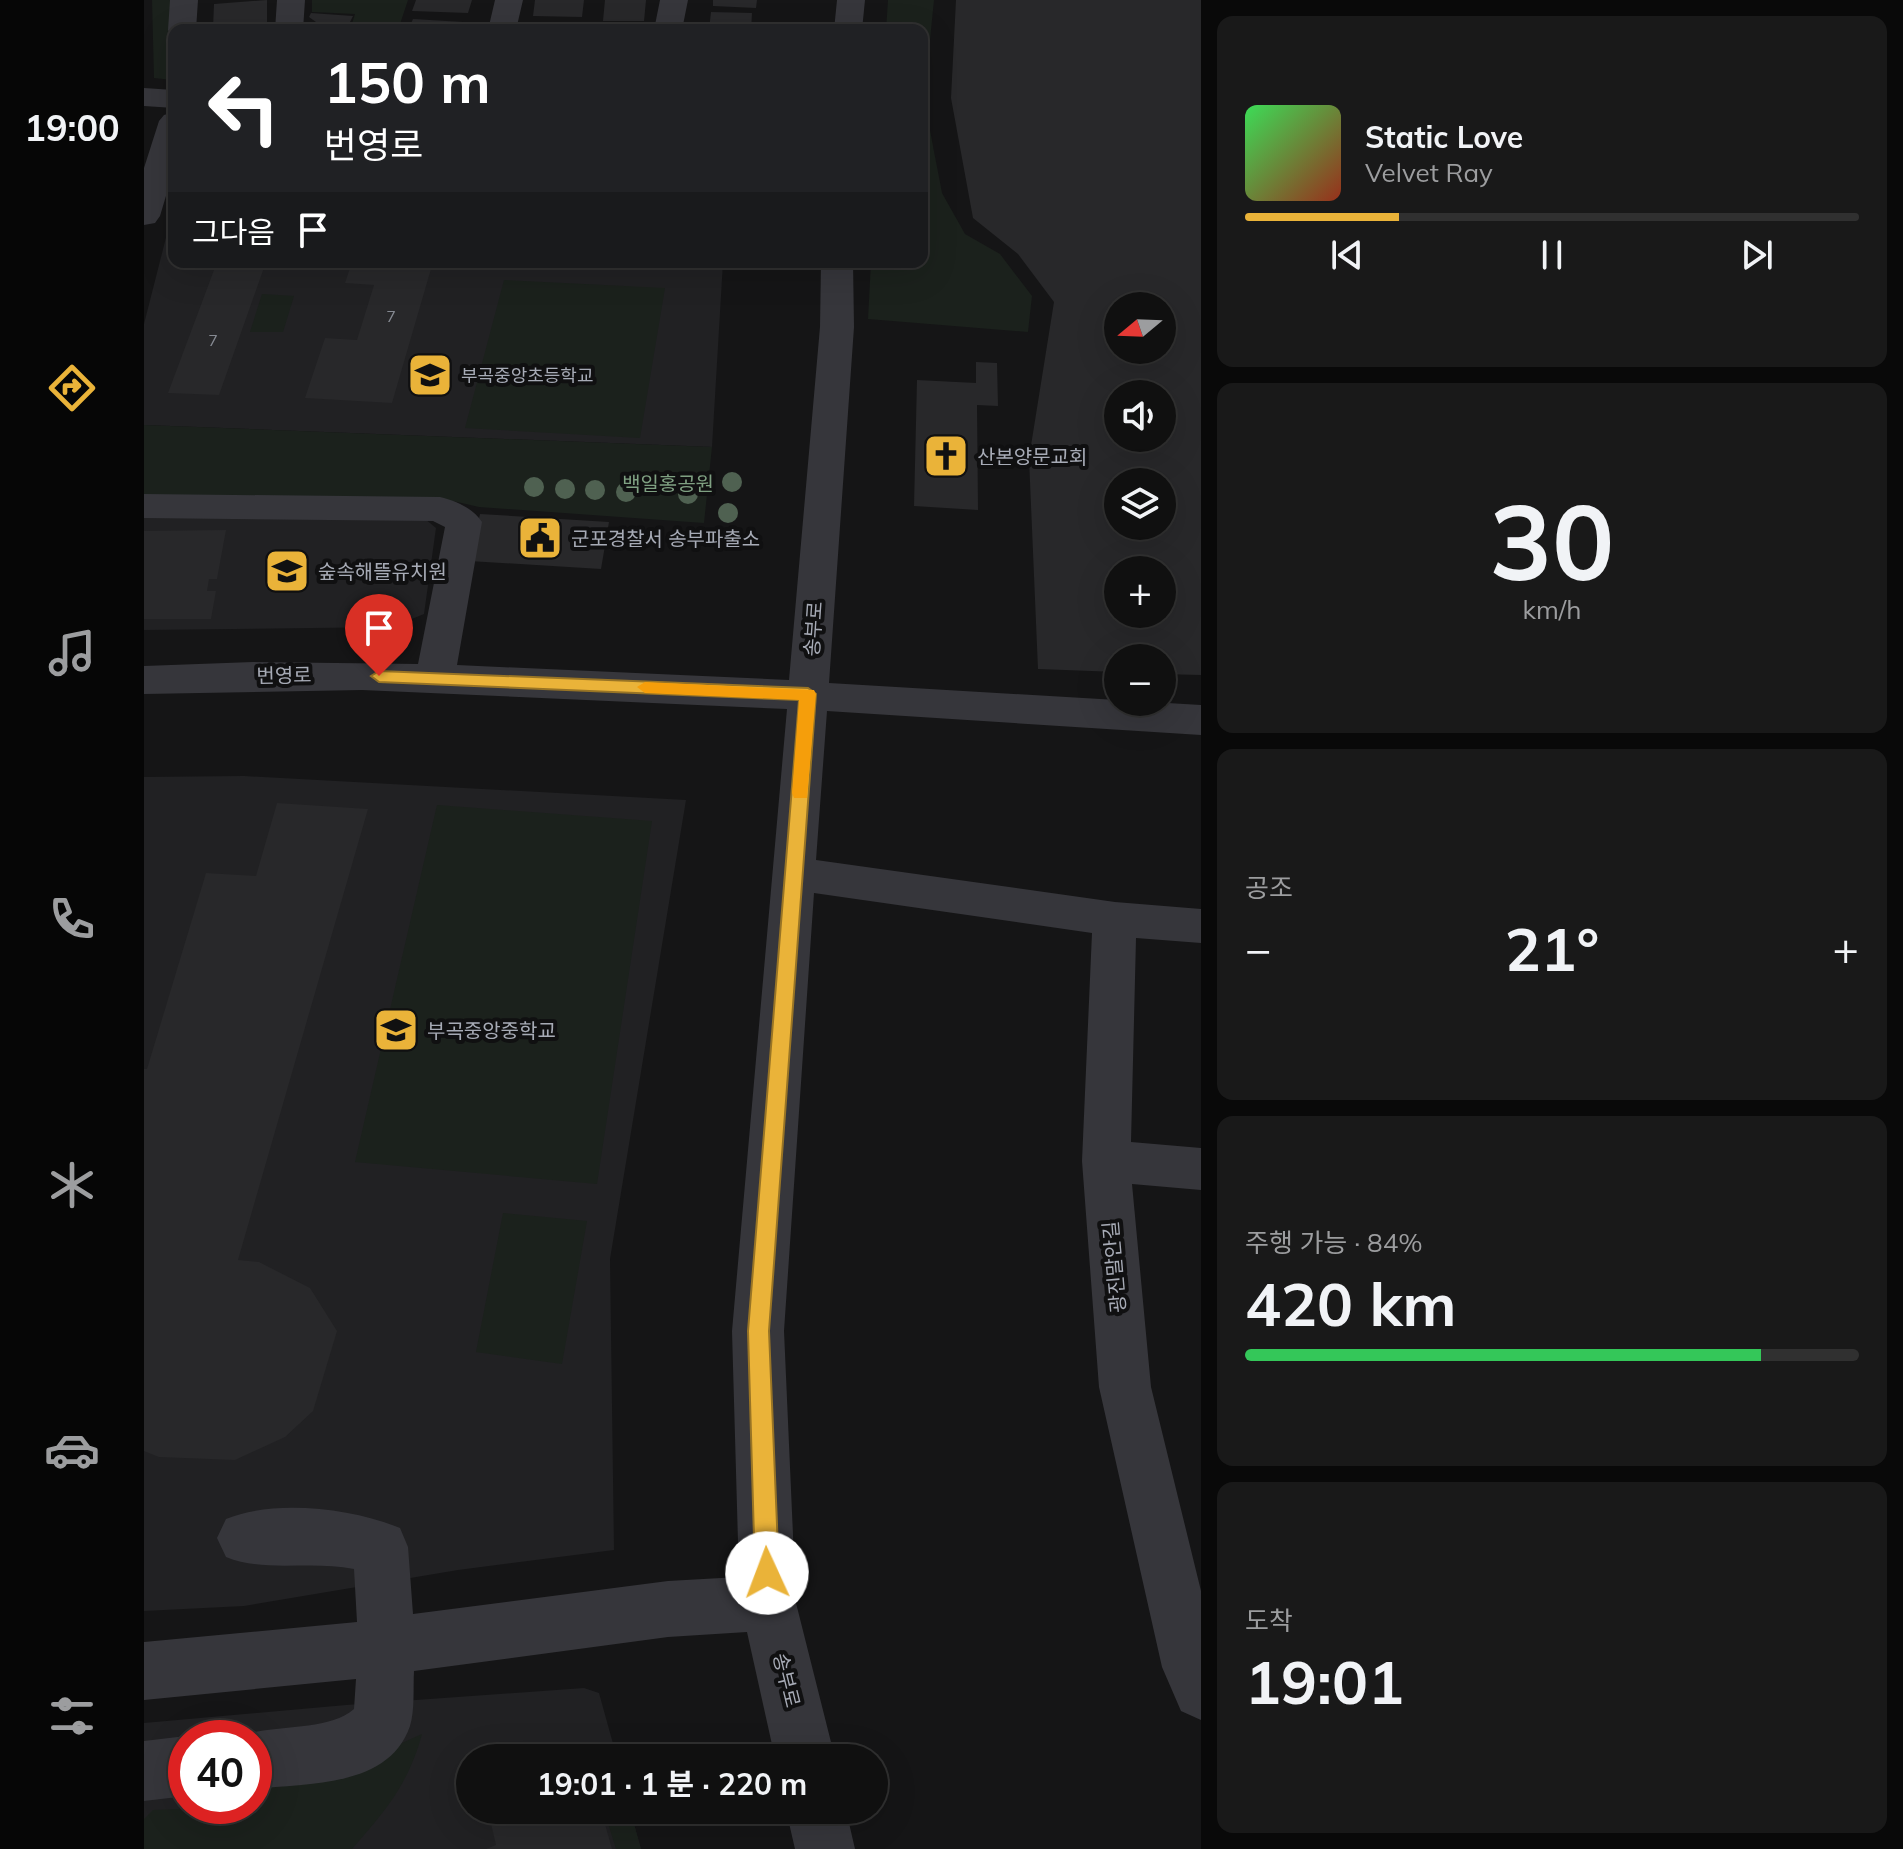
<!DOCTYPE html>
<html lang="ko">
<meta charset="utf-8">
<style>
:root{--surface:#101010;--page:#191919;--text:#f1f3f6;--muted:#9c9d9f;--line:#303030;--accent:#eab339}
body{margin:0;font-family:Mulish,"Noto Sans KR",sans-serif;background:var(--page);color:var(--text);height:100vh;display:flex;flex-direction:column;font-size:30px;white-space:nowrap}
*{box-sizing:border-box;margin:0}
p{font-size:26px;color:var(--muted)}
.icon{flex:none;width:44px;height:44px;fill:none;stroke:currentColor;stroke-width:2;stroke-linecap:round;stroke-linejoin:round}
.map{position:relative;flex:1;overflow:hidden}
.drawer{display:flex;flex-direction:column;gap:16px;padding:16px;background:#090909;width:702px}
.drawer>*{flex:none}
.banner{position:absolute;left:24px;top:24px;width:760px;height:244px;border-radius:16px;box-shadow:0 8px 32px #0002,0 0 0 2px var(--line);background:#202124;color:#fff;overflow:hidden}
.needle{width:52px;rotate:251deg}
.tools{position:absolute;left:960px;top:292px;display:grid;gap:16px}
.tools a{display:grid;place-items:center;width:72px;height:72px;border-radius:50%;background:var(--surface);box-shadow:0 8px 32px #0002,0 0 0 2px var(--line);font-size:40px}
.speed{position:absolute;left:24px;top:1720px;display:flex;gap:16px;font-size:40px;font-weight:700;text-align:center}
.speed>*{display:grid;place-content:center;width:104px;height:104px;border-radius:50%;background:var(--surface);box-shadow:0 8px 32px #0002,0 0 0 2px var(--line);line-height:1}
.speed .limit{border:12px solid #d22;background:#fff;color:#111}
.pin{position:absolute;display:grid;place-items:center;width:68px;height:68px;color:#fff;margin:-82px -34px;border-radius:50% 50% 50% 0;rotate:-45deg;box-shadow:0 0 8px #0007}
.pin .icon{rotate:45deg}
.me{position:absolute;width:88px;margin:-44px;rotate:358deg;stroke-linejoin:round;filter:drop-shadow(0 0 6px #0008)}
.turn{display:flex;align-items:center;gap:28px;height:168px;padding:0 24px;font-size:36px}
.turn .icon{width:104px;height:104px;stroke-width:2.5}
.turn b{display:block;font-size:56px;line-height:68px}
.then{display:flex;align-items:center;height:76px;padding:0 24px;background:#0003;gap:16px;font-size:30px}
.big{font-size:60px;font-weight:700;line-height:1.1}
.drawer .widget{flex:1;display:flex;flex-direction:column;justify-content:center;gap:12px;min-width:0;padding:0 28px;border-radius:16px;background:var(--page)}
.drawer .dial{align-items:center;gap:0}
.dial b{font-size:104px;line-height:1}
.song{display:flex;align-items:center;gap:24px}
.cover{width:96px;height:96px;border-radius:12px;background:linear-gradient(135deg,hsl(130 70% 55%),hsl(10 70% 35%))}
.played{height:8px;border-radius:4px;background:linear-gradient(90deg,var(--accent) 25%,var(--line) 25%)}
.keys{display:flex;justify-content:space-around;direction:ltr}
.heat{display:flex;justify-content:space-between;align-items:center;font-size:44px;direction:ltr}
.charge{height:12px;border-radius:6px;background:linear-gradient(90deg,#34c759 84%,var(--line) 0)}
.trip{position:absolute;left:312px;top:1744px;width:432px;height:80px;border-radius:40px;background:var(--surface);box-shadow:0 8px 32px #0002,0 0 0 2px var(--line);font-weight:700;line-height:80px;text-align:center}
main{display:flex;flex:1;min-height:0}
.dock{display:flex;flex-direction:column;width:144px;justify-content:space-around;align-items:center;background:#060606;color:var(--muted)}
.dock .icon{width:56px;height:56px}
.dock .selected{color:var(--accent)}
.dock b{font-size:36px;color:var(--text)}
.map>svg:first-child{display:block}
</style>
<main>
<nav class="dock">
<b>19:00</b>
<svg class="icon selected" aria-label="directions" viewBox="0 0 24 24"><path d="M12 3l9 9-9 9-9-9zM9 14v-3h6M13 9l2 2-2 2"/></svg>
<svg class="icon" aria-label="music" viewBox="0 0 24 24"><path d="M9 18V5l10-2v13"/><circle cx="6" cy="18" r="3"/><circle cx="16" cy="16" r="3"/></svg>
<svg class="icon" aria-label="phone" viewBox="0 0 24 24"><path d="M5 4h4l2 5-3 2q2 4 5 5l2-3 5 2v4C11 20 4 13 5 4z"/></svg>
<svg class="icon" aria-label="climate" viewBox="0 0 24 24"><path d="M12 3v18M4 7l16 10M4 17L20 7"/></svg>
<svg class="icon" aria-label="car" viewBox="0 0 24 24"><path d="M5 17H2v-5l4-1 3-4h7l3 4 3 1v5h-3M9 17h6M6 11h13"/><circle cx="7" cy="17" r="2"/><circle cx="17" cy="17" r="2"/></svg>
<svg class="icon" aria-label="filters" viewBox="0 0 24 24"><path d="M4 7h16M4 17h16"/><circle cx="9" cy="7" r="2"/><circle cx="15" cy="17" r="2"/></svg>
</nav>
<div class="map">
<svg width="1057" height="1849" viewBox="0 0 1057 1849">
<rect width="100%" height="100%" fill="#151516"/>
<path fill="#212123" fill-rule="evenodd" d="M30,206v56h549l-11,185 -568,-22v-101z
M269,509l23,19 -12,86 -32,13 -248,3v-119z
M100,776l442,24 -76,459 4,291 -156,20 -214,36 -100,5v-834z
M440,1688l15,5 18,65h-147v52h160l11,39h-497v-126l202,-18zM42,1738h68v68h-68z"/>
<path fill="#1b211c" d="M8,0h23l-3,80 -18,-2z
M168,0h96l-10,30h-48l5,-16 -43,-2z
M744,0h46l-10,99 18,94 23,41 35,20 32,42 -4,36 -160,-13 3,-57h51v-232h-36z
M360,280l161,8 -25,150 -175,-10z
M118,294l32,2 -11,36h-33z
M0,425l568,22 -8,76 -225,-16 -26,-6 -309,-2z
M293,805l215,16 -55,363 -242,-22z
M359,1213l84,8 -25,143 -86,-12z
M278,1734c-14,51 -36,76 -70,115h-208v-30l9,-9 101,-4v-28l99,-13z
M460,1810h26l11,39h-25z"/>
<path fill="#28282a" fill-rule="evenodd" d="M123,0v24l-54,4 1,-24z
M272,0h56l-4,13 -56,-2z
M391,0h49l-2,17 -49,-1z
M461,0h41l-2,21h-41z
M569,0h44l-1,8 -43,-2z
M812,0h245v675l-39,-1v-16h-44v14l-80,-3 -9,-211 25,-156 -36,-48 -45,-36 -22,-120zM974,306h44v44h-44zM974,394h44v44h-44zM974,482h44v44h-44zM974,570h44v44h-44z
M567,12l41,1 -1,17h-42z
M167,13l42,3 -7,14h-34l4,-8 -7,-5z
M269,19l50,3 -3,8h-52z
M383,25l39,3v2h-41z
M73,262h49l-47,133 -51,-2z
M208,262h81l-41,141 -87,-5 20,-60 32,2 17,-55 -29,-2z
M832,362l21,1 1,43 -21,-1 1,105 -64,-4 3,-126 59,3z
M336,514l129,8 -8,47 -132,-8z
M82,530l-9,49h-8l-2,12h9l-5,28h-67v-88z
M133,803l91,6 -130,451 21,2 51,26 27,43 -24,80 -28,26 -50,23 -76,-3 -15,-6v-382h3l59,-196 50,3z
M347,1810h110l11,39h-126l10,-4 -8,-34z"/>
<g fill="none" stroke-linecap="round" stroke-linejoin="round">
<path fill="#36363b" fill-rule="evenodd" d="M26,0h28l-2,30h-22l-2,6 -4,-6z
M133,0h28l-2,30h-28z
M351,0h28l-7,30h-28z
M516,0h28l-6,30h-28z
M693,0h28l-3,30h-28z
M0,88l30,2v18l-30,-2z
M30,112v57l-14,47 -5,7 -11,2v-57l15,-47 5,-6z
M677,262h32l1,65 -25,356 372,22v30l-374,-24 -11,149 299,42 86,7v34l-65,-5 -5,204 70,6v42l-69,-6 19,203 50,204v129l-20,-9 -19,-44 -63,-280 -17,-226 10,-228 -278,-40 -30,438 12,272 39,155h-60l-28,-126 -79,5 -254,34c-1,17 1,39 -4,55 -21,62 -103,57 -156,63v-51h-21c37,-15 93,-5 121,-29l2,-30 -212,21v-58l213,-20 -3,-53c-43,-9 -89,4 -128,-12l-9,-19 9,-19c48,-20 125,-11 174,9l8,19 5,67 255,-33 71,-4 -7,-246 55,-622 -425,-19 -218,4v-28l109,-4 165,2 27,-137 -12,-6 -289,-3v-24l296,3c16,4 33,11 42,25l-25,143 332,15 31,-353z
M42,1736l4,2h-4v58l-42,5v-60z
M642,1810h60l9,39h-60z"/>
</g>
<g fill="#4f6151">
<circle cx="588" cy="482" r="10"/>
<circle cx="390" cy="487" r="10"/>
<circle cx="421" cy="489" r="10"/>
<circle cx="451" cy="490" r="10"/>
<circle cx="482" cy="492" r="10"/>
<circle cx="544" cy="494" r="10"/>
<circle cx="584" cy="513" r="10"/>
</g>
<path fill="#eab339" stroke="#987425" stroke-width="2" d="M235,671l429,17 8,6 -47,637 10,242 -4,8 -8,3 -8,-3 -4,-8 -7,-242 51,-631 -420,-18 -8,-6z"/>
<path fill="#f59e0b" d="M501,682l169,8 2,4 -9,104h-13l-2,-5 7,-93 -154,-7 -8,-6z"/>
<defs>
<g id="school-square" transform="scale(2.3)"><rect x="-9" y="-9" width="18" height="18" rx="4" fill="#eab339" stroke="#101011"/><path d="M0-5L7-2L0 1L-7-2ZM-4 1L0 2.5L4 1V4Q0 6-4 4Z" fill="#111"/></g>
<g id="church-square" transform="scale(2.3)"><rect x="-9" y="-9" width="18" height="18" rx="4" fill="#eab339" stroke="#101011"/><path d="M-1.2-6h2.4v3.5h3.3v2.4h-3.3V6h-2.4V-.1h-3.3v-2.4h3.3Z" fill="#111"/></g>
<g id="civic-square" transform="scale(2.3)"><rect x="-9" y="-9" width="18" height="18" rx="4" fill="#eab339" stroke="#101011"/><path d="M-.6-6.5H3V-4.5H.6V-3L4-1V1h2V6H-6V1h2V-1L-.6-3ZM-1.2 2.5V6h2.4V2.5Z" fill="#111"/></g>
</defs>
<g fill-rule="evenodd">
<use href="#school-square" x="286" y="375"/>
<use href="#church-square" x="802" y="456"/>
<use href="#civic-square" x="396" y="538"/>
<use href="#school-square" x="143" y="571"/>
<use href="#school-square" x="252" y="1030"/>
</g>
<g text-anchor="middle" dominant-baseline="central" stroke-width="8" stroke-linejoin="round" paint-order="stroke">
<g font-size="16" fill="#868a92">
<text x="247" y="316">7</text>
<text x="69" y="340">7</text>
</g>
<g font-size="18" fill="#a7abb6" stroke="#101011" text-anchor="start">
<text x="317" y="375">부곡중앙초등학교</text>
</g>
<g font-size="20" fill="#a7abb6" stroke="#101011" text-anchor="start">
<text x="833" y="456">산본양문교회</text>
<text x="427" y="538">군포경찰서 송부파출소</text>
<text x="174" y="571">숲속해뜰유치원</text>
<text x="283" y="1030">부곡중앙중학교</text>
</g>
<g font-size="20" fill="#7fa082" stroke="#101011">
<text x="524" y="483">백일홍공원</text>
</g>
<g font-size="20" fill="#a7abb6" stroke="#101011">
<text transform="translate(669 629) rotate(-86)">송부로</text>
<text transform="translate(140 675) rotate(-1)">번영로</text>
<text transform="translate(970 1267) rotate(-95)">광진말안길</text>
<text transform="translate(643 1680) rotate(76)">송부로</text>
</g>
</g>
</svg>
<div class="tools">
<a><svg class="needle" viewBox="-14 -14 28 28"><path d="M0-13l5 13h-10z" fill="#e53935"/><path d="M0 13l5-13h-10z" fill="#9c9d9f"/></svg></a>
<a><svg class="icon" aria-label="sound" viewBox="0 0 24 24"><path d="M4 9h4l5-4v14l-5-4H4zM17 9q2 3 0 6"/></svg></a>
<a><svg class="icon" aria-label="layers" viewBox="0 0 24 24"><path d="M12 4l9 5-9 5-9-5zM3 14l9 5 9-5"/></svg></a>
<a>+</a>
<a>−</a>
</div>
<div class="speed"><div class="limit">40</div></div>
<div class="pin" style="left:235px;top:676px;background:#d93025"><svg class="icon" aria-label="arrive" viewBox="0 0 24 24"><path d="M6 21V4h12l-3 4 3 4H6"/></svg></div>
<svg class="me" style="left:623px;top:1573px" viewBox="-20 -20 40 40"><circle r="19" fill="#fff"/><path d="M0-13L10 11 0 6-10 11z" fill="#eab339"/></svg>
<div class="trip">19:01 · 1 분 · 220 m</div>
<div class="banner">
<div class="turn"><svg class="icon" aria-label="left" viewBox="0 0 24 24"><path d="M17 20v-9H6M10 6l-5 5 5 5"/></svg><div><b>150 m</b>번영로</div></div>
<div class="then">그다음<svg class="icon" aria-label="arrive" viewBox="0 0 24 24"><path d="M6 21V4h12l-3 4 3 4H6"/></svg></div>
</div>
</div>
<section class="drawer">
<div class="widget">
<div class="song"><i class="cover"></i><div><b>Static Love</b><p>Velvet Ray</p></div></div>
<div class="played"></div>
<div class="keys"><svg class="icon" aria-label="previous" viewBox="0 0 24 24"><path d="M18 5L8 12l10 7zM5 5v14"/></svg><svg class="icon" aria-label="pause" viewBox="0 0 24 24"><path d="M8 5v14M16 5v14"/></svg><svg class="icon" aria-label="next" viewBox="0 0 24 24"><path d="M6 5l10 7-10 7zM19 5v14"/></svg></div>
</div>
<div class="widget dial"><b>30</b><p>km/h</p></div>
<div class="widget"><p>공조</p>
<div class="heat"><a>−</a><b class="big">21°</b><a>+</a></div>
</div>
<div class="widget"><p>주행 가능 · 84%</p><b class="big">420 km</b><div class="charge"></div></div>
<div class="widget"><p>도착</p><b class="big">19:01</b></div>
</section>
</main>
